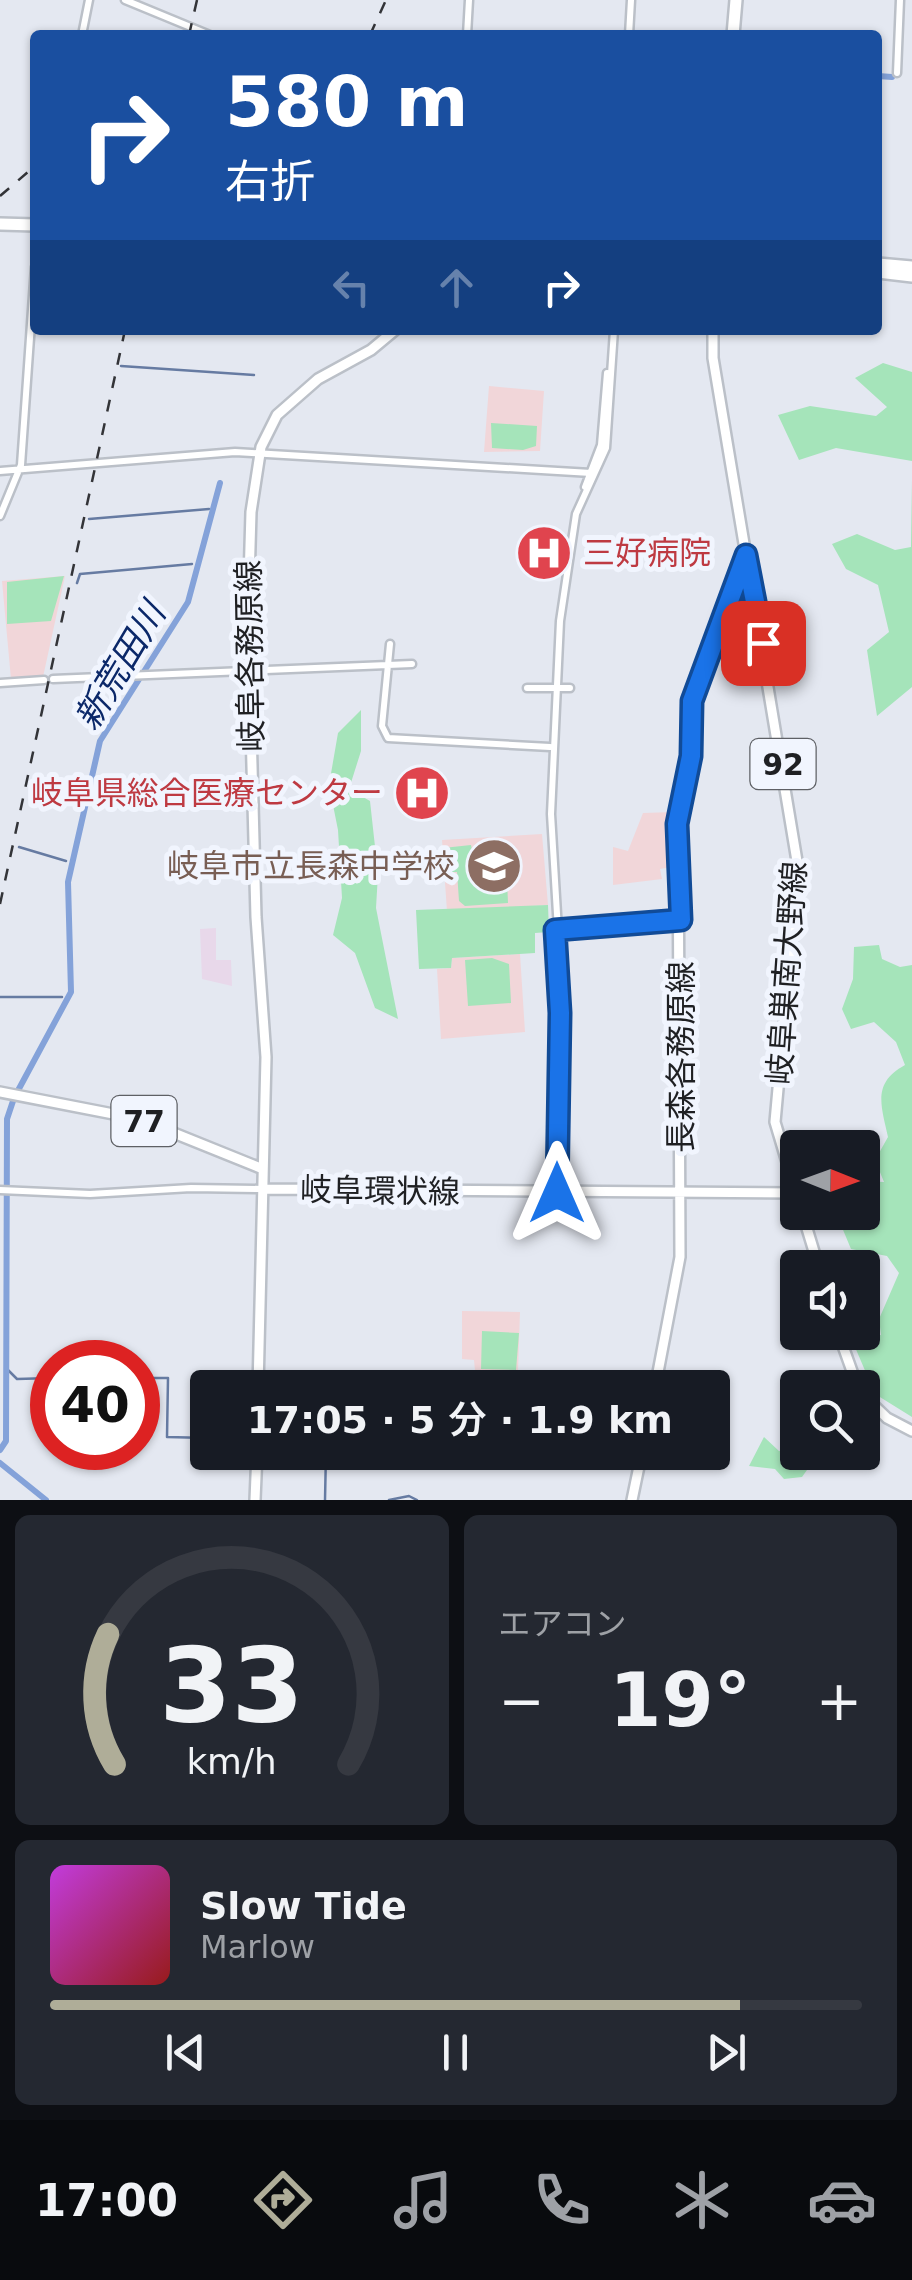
<!DOCTYPE html>
<html lang="ja">
<meta charset="utf-8">
<style>
:root{--surface:#171b24;--page:#242831;--text:#f1f3f6;--muted:#9ea1a6;--line:#363941;--accent:#afad98}
body{margin:0;font-family:"DejaVu Sans","Noto Sans JP",sans-serif;background:var(--page);color:var(--text);height:100vh;display:flex;flex-direction:column;font-size:38px;white-space:nowrap}
*{box-sizing:border-box;margin:0}
p{font-size:32px;color:var(--muted)}
.icon{flex:none;width:55px;height:55px;fill:none;stroke:currentColor;stroke-width:2;stroke-linecap:round;stroke-linejoin:round}
.map{position:relative;height:1500px;overflow:hidden}
.side{display:flex;flex-direction:column;gap:15px;padding:15px;background:#0d0f14;flex:1}
.side>*{flex:none}
.top-card{position:absolute;left:30px;top:30px;width:852px;height:305px;border-radius:10px;box-shadow:0 2px 8px #0004;background:#1a4fa0;color:#fff;overflow:hidden}
.needle{width:65px;rotate:91deg}
.fabs{position:absolute;left:780px;top:1130px;display:grid;gap:20px}
.fabs a{display:grid;place-items:center;width:100px;height:100px;border-radius:10px;background:var(--surface);box-shadow:0 2px 8px #0004;font-size:50px}
.speed{position:absolute;left:30px;top:1340px;display:flex;gap:20px;font-size:50px;font-weight:700;text-align:center}
.speed>*{display:grid;place-content:center;width:130px;height:130px;border-radius:50%;background:var(--surface);box-shadow:0 2px 8px #0004;line-height:1}
.speed .limit{border:15px solid #d22;background:#fff;color:#111}
.pin{position:absolute;display:grid;place-items:center;width:85px;height:85px;color:#fff;margin:-42px;border-radius:20px;box-shadow:0 5px 15px #0006}
.me{position:absolute;width:110px;margin:-55px;rotate:0deg;stroke-linejoin:round;filter:drop-shadow(0 0 8px #0008)}
.turn{display:flex;align-items:center;gap:35px;height:210px;padding:0 30px;font-size:45px}
.turn .icon{width:130px;height:130px;stroke-width:2.5}
.turn b{display:block;font-size:70px;line-height:85px}
.lanes{display:flex;align-items:center;height:95px;padding:0 30px;background:#0003;justify-content:center;gap:50px;direction:ltr}
.lanes .off{opacity:.35}
.big{font-size:75px;font-weight:600;line-height:1.1}
.side .tile{flex:1;display:flex;flex-direction:column;justify-content:center;gap:15px;min-width:0;padding:0 35px;border-radius:15px;background:var(--page)}
.side .dial{align-items:center;gap:0}
.dial svg{height:260px;overflow:visible;fill:none;stroke:var(--line);stroke-width:7;stroke-linecap:round;text-anchor:middle}
.dial text{fill:var(--text);stroke:none}
.song{display:flex;align-items:center;gap:30px}
.cover{width:120px;height:120px;border-radius:15px;background:linear-gradient(135deg,hsl(290 70% 55%),hsl(0 70% 35%))}
.played{height:10px;border-radius:5px;background:linear-gradient(90deg,var(--accent) 85%,var(--line) 85%)}
.keys{display:flex;justify-content:space-around;direction:ltr}
.heat{display:flex;justify-content:space-between;align-items:center;font-size:55px;direction:ltr}
.side .tiles{flex:1;display:grid;gap:15px;grid-template-columns:1fr 1fr}
.tile:last-child{grid-column:span 2}
.trip{position:absolute;left:190px;top:1370px;width:540px;height:100px;border-radius:10px;background:var(--surface);box-shadow:0 2px 8px #0004;font-weight:600;line-height:100px;text-align:center}
.dock{display:flex;height:160px;justify-content:space-around;align-items:center;background:#090b0e;color:var(--muted)}
.dock .icon{width:70px;height:70px}
.dock .on{color:var(--accent)}
.dock b{font-size:45px;color:var(--text)}
.map>svg:first-child{display:block}
</style>
<div class="map">
<svg width="912" height="1500" viewBox="0 0 912 1500">
<rect width="100%" height="100%" fill="#e4e8f1"/>
<path fill="#e8d8ea" d="M216,928v32h15l1,26 -30,-7 -2,-50z"/>
<path fill="#f1d6d9" d="M489,386l55,5 -4,60 -56,1z
M65,576l-22,101 -32,2 -9,-98z
M674,812l3,54 -17,3 2,10 -49,6v-38l15,4 15,-38z
M542,834l6,71 -101,6 -5,-71z
M520,954l5,78 -84,7 -4,-70 14,-1 1,-10z
M462,1311l58,1 -2,60 -43,-1 -1,-11 -12,-1z"/>
<path fill="#a5e4ba" d="M883,363l29,9v89l-76,-13 -37,12 -21,-45 32,-9 66,10 11,-9 -32,-29z
M491,423l46,3 -1,20 -13,4 -31,-2z
M912,480v207l-35,29 -10,-66 22,-18 -11,-47 -32,-16 -14,-25 25,-10 38,16 16,-3z
M64,576l-13,45 -44,3v-42z
M361,710v41l-12,38 21,12 8,73 -2,34 22,111 -23,-11 -20,-55 -22,-18 9,-37 -4,-68 -9,-45 9,-52z
M471,845l3,15 32,-3 2,46 -43,3 -6,-5 -2,-29h-11l-3,-24z
M548,905l1,27 -14,1v20l-83,5 -1,10 -32,1 -3,-59z
M879,945l3,14 18,8 12,-2v452l-37,-23 -23,-54 29,-5 -2,-16 20,-46 -12,-17 -36,-7 -15,-36 26,-1 1,-31 21,1 -9,-22 13,-23c-7,-32 -16,-54 17,-72l-9,-23 -22,-20 -23,7 -9,-20 11,-30 1,-32z
M492,958l17,6 2,39 -43,3 -3,-46z
M482,1331l37,2 -3,37 -35,-1z
M764,1437l15,14 15,-3 8,5 5,17 -5,7 -18,2 -9,-10 -26,-3z"/>
<g fill="none" stroke-linecap="round" stroke-linejoin="round">
<path stroke="#667ba2" stroke-width="2.5" d="M121,366l133,9
M89,519l120,-10
M77,583l3,-9 112,-10
M19,847l47,14
M0,997h62
M6,1368l11,11 35,-1
M138,1378h30l-1,59 41,1
M325,1500l1,-48
M389,1500l20,-4 8,4"/>
<path stroke="#84a2d9" stroke-width="6" d="M878,76l14,1
M0,1450l6,-9 1,-322 7,-21 57,-106 -3,-110 32,-141 88,-139 32,-119
M0,1463l46,37"/>
<g stroke="#bbc0c8" stroke-width="11">
<path id="minor" d="M125,0l85,35
M82,35l7,-35
M467,35l2,-35
M629,35l2,-35
M897,73l3,-73
M0,471l235,-19 356,21
M585,487l16,-42 6,-72
M0,516l21,-51 14,-198
M390,644l-8,82 6,12 162,9
M53,679l359,-15
M0,683l44,-3
M527,688h43
M556,930l122,-10
M558,1132l1,-53
M0,1190l90,4 101,-6 72,1
M557,1216l7,-186 -13,-216 9,-193 16,-107 30,-66 8,-118"/>
</g>
<g stroke="#bbc0c8" stroke-width="14">
<path id="major" d="M713,330v28l85,509 -23,255 23,77
M0,1092l139,27 124,50
M263,1189l533,4
M802,1212l17,56
M838,1332l20,56
M258,1388l8,-331 -10,-140 -8,-302 3,-103 10,-65 16,-32 41,-36 53,-29 24,-20
M655,1388l25,-131 -2,-446 13,-55 4,-67 51,-134
M862,1394l25,24 25,13
M255,1500l2,-48
M632,1500l10,-48"/>
</g>
<g stroke="#bbc0c8" stroke-width="16">
<path id="highway" d="M733,35l3,-35
M0,224l35,1
M878,264l34,3
M878,272l34,4"/>
</g>
<use href="#minor" stroke="#fff" stroke-width="6"/>
<use href="#major" stroke="#fff" stroke-width="9"/>
<use href="#highway" stroke="#fff" stroke-width="11"/>
<path stroke="#333438" stroke-width="2.5" stroke-dasharray="12 12" stroke-linecap="butt" d="M189,35l8,-35
M370,35l16,-35
M0,196l35,-30
M0,904l125,-574"/>
</g>
<g fill="none" stroke-linecap="round" stroke-linejoin="round">
<g stroke="#114b97" stroke-width="25">
<path id="route" d="M557,1193l3,-180 -5,-83 126,-10 -4,-96 14,-68 1,-55 54,-146 17,88"/>
</g>
<use href="#route" stroke="#1a73e8" stroke-width="18"/>
</g>
<defs>
<g id="hospital-disc" transform="scale(2.875)"><circle r="9.5" fill="#e0444e" stroke="#f1f5fe"/><path d="M-5-5h3v3.5h4V-5h3V5h-3V1.5h-4V5h-3Z" fill="#fff"/></g>
<g id="school-disc" transform="scale(2.875)"><circle r="9.5" fill="#8d6e63" stroke="#f1f5fe"/><path d="M0-5L7-2L0 1L-7-2ZM-4 1L0 2.5L4 1V4Q0 6-4 4Z" fill="#fff"/></g>
</defs>
<g fill-rule="evenodd">
<use href="#hospital-disc" x="544" y="553"/>
<use href="#hospital-disc" x="422" y="793"/>
<use href="#school-disc" x="494" y="866"/>
</g>
<g text-anchor="middle" dominant-baseline="central" stroke-width="10" stroke-linejoin="round" paint-order="stroke">
<g fill="#f1f5fe" stroke="#5e6065" stroke-width="2.5">
<rect x="750.5" y="739" width="65" height="50" rx="8"/>
<rect x="111.5" y="1096" width="65" height="50" rx="8"/>
</g>
<g font-size="30" font-weight="bold" fill="#1f2023">
<text x="783" y="764">92</text>
<text x="144" y="1121">77</text>
</g>
<g font-size="32" fill="#be3a42" stroke="#f1f5fe" text-anchor="start">
<text x="583" y="553">三好病院</text>
<text x="383" y="793" text-anchor="end">岐阜県総合医療センター</text>
</g>
<g font-size="32" fill="#1f2023" stroke="#f1f5fe">
<text transform="translate(250 656) rotate(-91)">岐阜各務原線</text>
<text transform="translate(787 973) rotate(-86)">岐阜巣南大野線</text>
<text transform="translate(681 1057) rotate(-90)">長森各務原線</text>
<text transform="translate(380 1191) rotate(1)">岐阜環状線</text>
</g>
<g font-size="32" fill="#785e54" stroke="#f1f5fe" text-anchor="end">
<text x="455" y="866">岐阜市立長森中学校</text>
</g>
<g font-size="35" font-style="italic" fill="#0b2869" stroke="#f1f5fe">
<text transform="translate(120 666) rotate(-59)">新荒田川</text>
</g>
</g>
</svg>
<div class="fabs">
<a><svg class="needle" viewBox="-14 -14 28 28"><path d="M0-13l5 13h-10z" fill="#e53935"/><path d="M0 13l5-13h-10z" fill="#9ea1a6"/></svg></a>
<a><svg class="icon" aria-label="sound" viewBox="0 0 24 24"><path d="M4 9h4l5-4v14l-5-4H4zM17 9q2 3 0 6"/></svg></a>
<a><svg class="icon" aria-label="search" viewBox="0 0 24 24"><circle cx="10" cy="10" r="6"/><path d="M15 15l6 6"/></svg></a>
</div>
<div class="speed"><div class="limit">40</div></div>
<div class="pin" style="left:763px;top:643px;background:#d93025"><svg class="icon" aria-label="arrive" viewBox="0 0 24 24"><path d="M6 21V4h12l-3 4 3 4H6"/></svg></div>
<svg class="me" style="left:557px;top:1193px" viewBox="-20 -20 40 40"><path d="M0-17L14 15 0 8-14 15z" fill="#1a73e8" stroke="#fff" stroke-width="4"/></svg>
<div class="trip">17:05 · 5 分 · 1.9 km</div>
<div class="top-card">
<div class="turn"><svg class="icon" aria-label="right" viewBox="0 0 24 24"><path d="M7 20v-9h11M14 6l5 5-5 5"/></svg><div><b>580 m</b>右折</div></div>
<div class="lanes"><svg class="icon off" aria-label="left" viewBox="0 0 24 24"><path d="M17 20v-9H6M10 6l-5 5 5 5"/></svg><svg class="icon off" aria-label="ahead" viewBox="0 0 24 24"><path d="M12 20V5M6 11l6-6 6 6"/></svg><svg class="icon" aria-label="right" viewBox="0 0 24 24"><path d="M7 20v-9h11M14 6l5 5-5 5"/></svg></div>
</div>
</div>
<section class="side">
<div class="tiles">
<div class="tile dial"><svg viewBox="0 0 100 80">
<path d="M14 69A42 42 0 1 1 86 69"/>
<path d="M14 69A42 42 0 0 1 12 29" stroke="#afad98"/>
<text x="50" y="56" font-size="32" font-weight="700">33</text>
<text x="50" y="72" font-size="11">km/h</text>
</svg></div>
<div class="tile"><p>エアコン</p>
<div class="heat"><a>−</a><b class="big">19°</b><a>+</a></div>
</div>
<div class="tile">
<div class="song"><i class="cover"></i><div><b>Slow Tide</b><p>Marlow</p></div></div>
<div class="played"></div>
<div class="keys"><svg class="icon" aria-label="previous" viewBox="0 0 24 24"><path d="M18 5L8 12l10 7zM5 5v14"/></svg><svg class="icon" aria-label="pause" viewBox="0 0 24 24"><path d="M8 5v14M16 5v14"/></svg><svg class="icon" aria-label="next" viewBox="0 0 24 24"><path d="M6 5l10 7-10 7zM19 5v14"/></svg></div>
</div>
</div>
</section>
<nav class="dock">
<b>17:00</b>
<svg class="icon on" aria-label="directions" viewBox="0 0 24 24"><path d="M12 3l9 9-9 9-9-9zM9 14v-3h6M13 9l2 2-2 2"/></svg>
<svg class="icon" aria-label="music" viewBox="0 0 24 24"><path d="M9 18V5l10-2v13"/><circle cx="6" cy="18" r="3"/><circle cx="16" cy="16" r="3"/></svg>
<svg class="icon" aria-label="phone" viewBox="0 0 24 24"><path d="M5 4h4l2 5-3 2q2 4 5 5l2-3 5 2v4C11 20 4 13 5 4z"/></svg>
<svg class="icon" aria-label="climate" viewBox="0 0 24 24"><path d="M12 3v18M4 7l16 10M4 17L20 7"/></svg>
<svg class="icon" aria-label="car" viewBox="0 0 24 24"><path d="M5 17H2v-5l4-1 3-4h7l3 4 3 1v5h-3M9 17h6M6 11h13"/><circle cx="7" cy="17" r="2"/><circle cx="17" cy="17" r="2"/></svg>
</nav>
